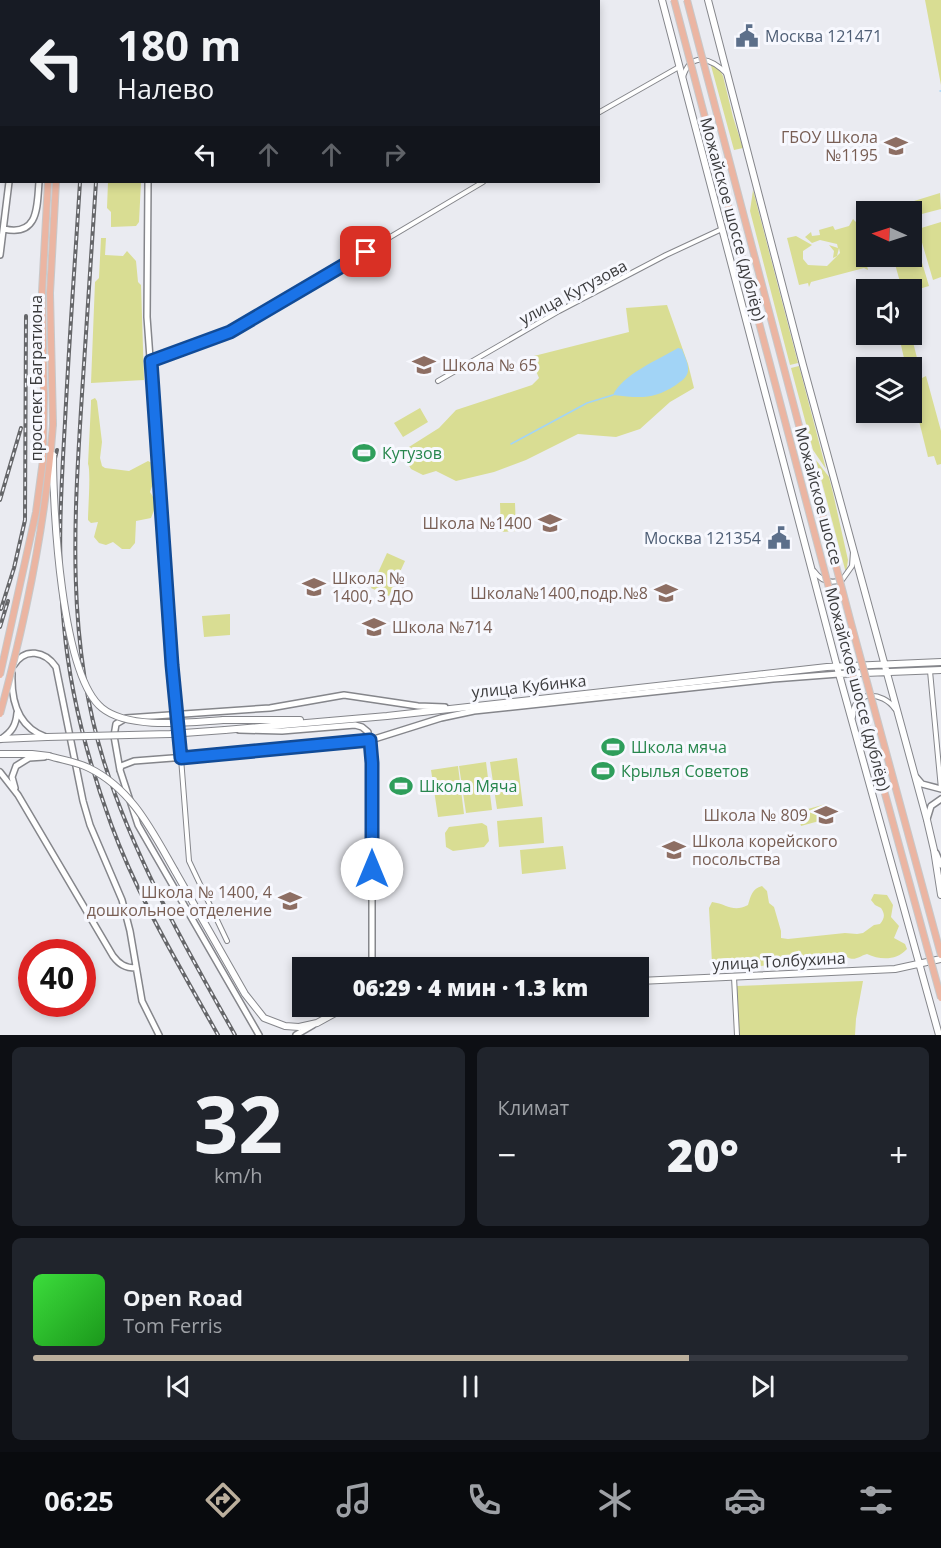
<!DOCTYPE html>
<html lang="ru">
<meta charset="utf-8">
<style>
:root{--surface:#171b24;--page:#20242c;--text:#f1f3f6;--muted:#9ea1a6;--line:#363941;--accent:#bbaf9c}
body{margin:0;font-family:"Open Sans",sans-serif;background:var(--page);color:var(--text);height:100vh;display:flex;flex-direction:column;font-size:22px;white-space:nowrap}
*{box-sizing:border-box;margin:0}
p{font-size:20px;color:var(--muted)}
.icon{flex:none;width:33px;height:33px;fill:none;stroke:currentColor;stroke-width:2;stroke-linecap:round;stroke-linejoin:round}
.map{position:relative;height:1035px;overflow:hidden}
.sheet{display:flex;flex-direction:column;gap:12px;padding:12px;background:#0d0f14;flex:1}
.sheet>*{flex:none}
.top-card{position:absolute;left:0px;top:0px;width:600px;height:183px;box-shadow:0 3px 9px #0003;background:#171b24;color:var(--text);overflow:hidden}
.needle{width:39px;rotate:273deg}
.fabs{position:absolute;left:856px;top:201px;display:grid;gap:12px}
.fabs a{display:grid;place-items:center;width:66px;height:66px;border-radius:0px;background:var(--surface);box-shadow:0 3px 9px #0003;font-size:30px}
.speed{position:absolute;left:18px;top:939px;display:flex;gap:12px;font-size:30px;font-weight:700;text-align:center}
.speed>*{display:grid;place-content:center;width:78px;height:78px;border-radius:50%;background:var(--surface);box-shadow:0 3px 9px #0003;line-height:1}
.speed .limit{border:9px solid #d22;background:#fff;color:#111}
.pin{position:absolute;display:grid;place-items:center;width:51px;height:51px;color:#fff;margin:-26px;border-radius:12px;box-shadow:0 3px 9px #0006}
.me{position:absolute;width:66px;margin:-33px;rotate:0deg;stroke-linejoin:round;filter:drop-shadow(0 0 4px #0008)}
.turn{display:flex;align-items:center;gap:21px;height:126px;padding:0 18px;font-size:27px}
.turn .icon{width:78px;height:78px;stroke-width:2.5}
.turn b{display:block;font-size:42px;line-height:51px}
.lanes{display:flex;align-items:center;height:57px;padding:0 18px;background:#0003;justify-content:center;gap:30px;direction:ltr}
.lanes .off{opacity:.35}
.big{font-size:45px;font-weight:800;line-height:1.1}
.sheet .widget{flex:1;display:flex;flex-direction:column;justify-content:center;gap:9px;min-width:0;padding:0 21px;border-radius:9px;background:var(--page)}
.sheet .dial{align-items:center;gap:0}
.dial b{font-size:78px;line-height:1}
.song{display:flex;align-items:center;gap:18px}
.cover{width:72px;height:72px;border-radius:9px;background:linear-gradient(135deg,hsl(120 70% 55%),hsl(120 70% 35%))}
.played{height:6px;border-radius:3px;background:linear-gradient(90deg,var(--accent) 75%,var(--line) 75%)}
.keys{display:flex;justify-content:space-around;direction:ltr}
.heat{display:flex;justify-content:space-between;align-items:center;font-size:33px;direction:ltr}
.sheet .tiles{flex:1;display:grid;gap:12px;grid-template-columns:1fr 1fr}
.widget:last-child{grid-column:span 2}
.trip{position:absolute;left:292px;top:957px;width:357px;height:60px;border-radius:0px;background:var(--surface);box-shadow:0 3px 9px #0003;font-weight:800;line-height:60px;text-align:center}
.menu{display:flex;height:96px;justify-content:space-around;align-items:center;background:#090b0e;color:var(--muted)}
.menu .icon{width:42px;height:42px}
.menu .active{color:var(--accent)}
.menu b{font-size:27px;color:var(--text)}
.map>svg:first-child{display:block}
</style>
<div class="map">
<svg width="941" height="1035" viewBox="0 0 941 1035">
<rect width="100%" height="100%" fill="#eaebf1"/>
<path fill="#d9dd93" d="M925,0h16v85z
M710,62l10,8 3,6 10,41 10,31 -9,2z
M108,182h33l-2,40 -3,4 -25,1v-15l-4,-4z
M753,190l45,173 -8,2 -40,-154z
M940,193l1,16 -23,6 -4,-14z
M853,219l3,3 12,48 -4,-2 -53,14 -2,5 -1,-4 -9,2 -12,-47 9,-2 16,9 -9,6v8l5,6 19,1 13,-13 -1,-5 -2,8 -4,2 1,-7 -5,-6 9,3 -1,-4 -17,-4 -8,3 -7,-6 6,-5 1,4 8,-1 -1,-5 14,-4 2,4 14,-4z
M941,222v55l-8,3 -15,-51z
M101,238h5l-1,17 18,1 4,-5 9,10 2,21 3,3 3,95 -53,3 4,-101 4,-4z
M915,239l14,47 -17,5v-1l-10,-1 -9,-32 19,-1v-16z
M667,305l21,59 6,24 -24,14 -30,27 -24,8 -38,-3 -52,26 -32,12 -38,9 -20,-10 -13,4 -12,-6 -10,-17 38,-24 17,-18 76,-25 7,-7 -9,-21 99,-25 -3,-24z
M913,342l9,36 4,-2 15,55v33l-4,1 -3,-9 -6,1 -11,-44 -28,7 -2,-7 25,-1v-10l2,-1 -2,-10v-23l-6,-1 -5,-22z
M799,366l27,103 -13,-19 -22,-82z
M95,398l2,3 5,41 -2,16 2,8 3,2 24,3 19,-10 6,3 1,14 -5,14c7,10 6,14 1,26l-15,3 -1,22 -5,6h-8l-9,-7 -7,3 -7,-2 -5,-6 4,-15 -7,1 -3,-3c0,-11 3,-49 0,-56l3,-60v-4z
M420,408l8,14 -25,15 -9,-14z
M816,460l13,17 4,16 15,67 -2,13z
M500,503h15l1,28 -15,1z
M387,553l18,8 -16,35 -18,-8z
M230,614v21l-26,2 -2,-21z
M517,758l6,48 -26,3 -7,-47z
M486,762l6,48 -26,3 -7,-47z
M458,766l6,48 -26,3 -7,-47z
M826,804l4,14 -29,8 -4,-14z
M542,817l2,26 -45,4 -2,-26z
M482,823l5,3 2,15 -5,6 -31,4 -7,-4 -1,-14 4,-6z
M563,846l3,23 -44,5 -2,-24z
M762,886l5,5 2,12 5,4 7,24v7l7,1 57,-6 12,1 6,-1 11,-8 6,-1c5,-6 5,-10 1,-16l-6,-3 -4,-5 3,-6 13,1 6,10 -2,12 8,9 -5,12 11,6 2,5c-11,12 -27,11 -40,5 -10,3 -12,8 -22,2l-11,6 -113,6 -9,-5 -3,-55 3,-6c15,2 21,11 36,3 3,-10 4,-16 14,-19z
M863,981l-7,38 -1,16h-116l-2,-49z"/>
<path fill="#a2d4f6" d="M678,348l4,1c2,6 7,15 6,22 -1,7 -7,10 -12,14 -23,15 -36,13 -63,10 10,-21 45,-35 65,-47z"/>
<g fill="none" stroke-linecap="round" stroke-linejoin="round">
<path stroke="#a2d4f6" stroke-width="1.5" d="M940,91h1
M511,444l76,-41 26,-8"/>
<g stroke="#85868b" stroke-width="6">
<path id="minor" d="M683,77c8,-27 29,-18 44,-3
M598,113l81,-46
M151,361l79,-29 253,-150
M438,381l121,-70 107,-56 56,-26
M814,571c7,10 16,13 28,9l10,-14 1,-14
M930,671l11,118
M853,717c-1,-28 30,-26 42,-8
M181,758l8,103 38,80
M734,977l3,58"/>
</g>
<g stroke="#85868b" stroke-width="8">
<path id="tertiary" d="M149,0v2
M21,2l1,-2
M148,182l-1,135 24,330 10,111
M4,229c35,8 33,-23 35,-47
M0,255l9,-73
M14,665c11,-18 31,-14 42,2l27,134 7,24 32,75 8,31 12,70 17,34
M12,674c-1,28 6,53 34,63
M239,730l43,1 73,-6 7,2 6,5 4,31v205
M1,739c11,-7 15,-14 16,-26
M120,770l1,-4 13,-5 130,-10 107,-11 70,-22 33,-7 299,-32 66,-5
M0,772l18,23 95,161c6,8 12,12 23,12
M916,777l6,7 19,5
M15,788l-3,-11 4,-11 13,-8 15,-1
M927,819l4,-13 10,-7
M936,853l5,12
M259,1035l-121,-210 -18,-55 -6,-34 2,-12 10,-6 144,-10 74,-13 74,11 27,1
M296,1035l17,-10"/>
</g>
<g stroke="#85868b" stroke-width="8">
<path id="secondary" d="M662,0l177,674 100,361
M708,0l95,365 124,455 7,30 7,45
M839,674l102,-4
M223,720h77
M225,730l162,-14 440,-49 114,-5
M0,739l47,-2
M0,754h32l17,2
M175,871l70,123 19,24 21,8 14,1 18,-4 31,-17
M639,981l256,-12 46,-10"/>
</g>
<g stroke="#c8c8c9" stroke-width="8">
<path id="primary" d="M61,2v-2
M69,2v-2
M53,424l-3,-131 6,-111"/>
</g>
<use href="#minor" stroke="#fff" stroke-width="4"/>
<use href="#tertiary" stroke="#fff" stroke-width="5"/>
<use href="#secondary" stroke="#fff" stroke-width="6"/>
<use href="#primary" stroke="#ebb5a2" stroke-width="6"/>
<g stroke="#656669" stroke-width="4">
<path id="rail" d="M95,2v-2
M107,2v-2
M80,182c-5,80 -11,160 -15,240 -4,68 -8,136 -1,204 6,67 24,135 47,198 27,74 69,143 107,211
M96,182c-5,70 -9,141 -14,212 -8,125 -16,246 22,368 31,98 81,184 131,273
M0,500l21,-72
M28,544l23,-69 6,-25
M1,609l13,-41 11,-48 1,-204
M0,627l8,-26"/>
</g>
<use href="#rail" stroke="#f7f8fe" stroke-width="1.5" stroke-dasharray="4.5" stroke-linecap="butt"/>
<g stroke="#85868b" stroke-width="8" stroke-linecap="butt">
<path id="secondary-bridge" d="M53,455c0,53 8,220 49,253 27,22 88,14 121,12
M47,737l123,-3 55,-4
M49,756c13,4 28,6 40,12 43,21 63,63 86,103"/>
</g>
<g stroke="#c8c8c9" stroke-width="8" stroke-linecap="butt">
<path id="primary-bridge" d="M674,0l165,626 102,372
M687,0l164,623 90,332
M0,675l36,-163 7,-52 1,-64 -2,-104 6,-110
M0,714c26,-95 46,-192 53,-290"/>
</g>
<use href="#secondary-bridge" stroke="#fff" stroke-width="6"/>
<use href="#primary-bridge" stroke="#ebb5a2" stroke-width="6"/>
</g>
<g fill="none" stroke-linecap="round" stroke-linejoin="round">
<g stroke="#114b97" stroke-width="15">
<path id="route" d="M366,252l-136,80 -79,29 21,304 9,93 189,-18 2,23v106"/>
</g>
<use href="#route" stroke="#1a73e8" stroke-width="10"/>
</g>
<defs>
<g id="civic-bare" transform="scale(1.8)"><path d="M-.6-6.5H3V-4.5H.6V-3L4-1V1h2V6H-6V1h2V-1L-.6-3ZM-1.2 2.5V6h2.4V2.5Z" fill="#5c6f8a" stroke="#f7f8fe" stroke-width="2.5" paint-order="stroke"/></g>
<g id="school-bare" transform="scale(1.8)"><path d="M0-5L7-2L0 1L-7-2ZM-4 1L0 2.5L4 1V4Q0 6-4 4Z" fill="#8d6e63" stroke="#f7f8fe" stroke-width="2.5" paint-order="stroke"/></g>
<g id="stadium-bare" transform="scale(1.8)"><path d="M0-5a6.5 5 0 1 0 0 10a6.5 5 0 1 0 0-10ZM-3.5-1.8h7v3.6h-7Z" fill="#2e9e5b" stroke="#f7f8fe" stroke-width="2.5" paint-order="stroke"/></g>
</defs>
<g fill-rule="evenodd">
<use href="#civic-bare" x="747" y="36"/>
<use href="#school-bare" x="896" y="146"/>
<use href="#school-bare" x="424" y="365"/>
<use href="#stadium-bare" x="364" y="453"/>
<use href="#school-bare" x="550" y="523"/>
<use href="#civic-bare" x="779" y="538"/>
<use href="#school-bare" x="314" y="587"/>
<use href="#school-bare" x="666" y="593"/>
<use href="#school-bare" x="374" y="627"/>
<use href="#stadium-bare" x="613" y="747"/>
<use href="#stadium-bare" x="603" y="771"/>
<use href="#stadium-bare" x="401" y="786"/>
<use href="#school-bare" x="826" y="815"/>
<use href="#school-bare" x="674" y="850"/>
<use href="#school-bare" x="290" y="901"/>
</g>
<g text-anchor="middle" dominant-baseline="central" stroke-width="6" stroke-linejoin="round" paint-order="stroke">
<g font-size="16" fill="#4e5e75" stroke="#f7f8fe" text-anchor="start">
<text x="765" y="36">Москва 121471</text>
<text x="761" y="538" text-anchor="end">Москва 121354</text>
</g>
<g font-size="16" fill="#785e54" stroke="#f7f8fe" text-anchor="end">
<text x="878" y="137">ГБОУ Школа<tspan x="878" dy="18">№1195</tspan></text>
<text x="442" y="365" text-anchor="start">Школа № 65</text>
<text x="532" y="523">Школа №1400</text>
<text x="332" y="578" text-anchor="start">Школа №<tspan x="332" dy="18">1400, 3 ДО</tspan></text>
<text x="648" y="593">Школа№1400,подр.№8</text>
<text x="392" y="627" text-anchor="start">Школа №714</text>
<text x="808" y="815">Школа № 809</text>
<text x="692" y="841" text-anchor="start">Школа корейского<tspan x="692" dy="18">посольства</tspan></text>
<text x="272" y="892">Школа № 1400, 4<tspan x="272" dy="18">дошкольное отделение</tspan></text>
</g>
<g font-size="16" fill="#3c3c3e" stroke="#f7f8fe">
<text transform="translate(733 219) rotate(75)">Можайское шоссе (дублёр)</text>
<text transform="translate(573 292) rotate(-28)">улица Кутузова</text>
<text transform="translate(36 378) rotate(-90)">проспект Багратиона</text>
<text transform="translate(819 496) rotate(75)">Можайское шоссе</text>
<text transform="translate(529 686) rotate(-6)">улица Кубинка</text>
<text transform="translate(858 689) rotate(75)">Можайское шоссе (дублёр)</text>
<text transform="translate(779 961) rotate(-3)">улица Толбухина</text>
</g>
<g font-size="16" fill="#27864d" stroke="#f7f8fe" text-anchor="start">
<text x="382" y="453">Кутузов</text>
<text x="631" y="747">Школа мяча</text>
<text x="621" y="771">Крылья Советов</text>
<text x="419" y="786">Школа Мяча</text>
</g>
</g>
</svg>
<div class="fabs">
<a><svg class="needle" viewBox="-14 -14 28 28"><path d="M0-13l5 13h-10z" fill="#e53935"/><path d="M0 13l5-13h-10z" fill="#9ea1a6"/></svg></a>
<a><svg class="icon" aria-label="sound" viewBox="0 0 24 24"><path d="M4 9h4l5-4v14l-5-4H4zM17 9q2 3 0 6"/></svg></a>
<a><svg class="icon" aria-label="layers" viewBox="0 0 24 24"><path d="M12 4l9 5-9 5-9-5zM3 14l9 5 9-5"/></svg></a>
</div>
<div class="speed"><div class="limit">40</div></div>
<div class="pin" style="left:366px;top:252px;background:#d93025"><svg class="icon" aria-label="arrive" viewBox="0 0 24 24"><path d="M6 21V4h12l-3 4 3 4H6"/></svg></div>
<svg class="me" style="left:372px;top:869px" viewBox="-20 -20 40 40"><circle r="19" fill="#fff"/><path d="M0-13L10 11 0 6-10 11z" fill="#1a73e8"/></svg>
<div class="trip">06:29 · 4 мин · 1.3 km</div>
<div class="top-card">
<div class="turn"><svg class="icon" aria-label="left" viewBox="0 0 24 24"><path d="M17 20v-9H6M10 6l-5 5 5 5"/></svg><div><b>180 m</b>Налево</div></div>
<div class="lanes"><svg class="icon" aria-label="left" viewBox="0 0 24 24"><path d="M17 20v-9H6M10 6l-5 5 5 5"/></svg><svg class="icon off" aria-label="ahead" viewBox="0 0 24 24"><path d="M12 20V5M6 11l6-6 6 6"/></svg><svg class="icon off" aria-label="ahead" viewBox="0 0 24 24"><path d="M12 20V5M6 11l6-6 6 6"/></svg><svg class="icon off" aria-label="right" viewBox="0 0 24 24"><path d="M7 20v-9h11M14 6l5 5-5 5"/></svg></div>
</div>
</div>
<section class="sheet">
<div class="tiles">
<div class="widget dial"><b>32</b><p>km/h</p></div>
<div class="widget"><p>Климат</p>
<div class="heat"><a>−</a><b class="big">20°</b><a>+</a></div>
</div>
<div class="widget">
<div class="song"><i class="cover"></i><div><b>Open Road</b><p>Tom Ferris</p></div></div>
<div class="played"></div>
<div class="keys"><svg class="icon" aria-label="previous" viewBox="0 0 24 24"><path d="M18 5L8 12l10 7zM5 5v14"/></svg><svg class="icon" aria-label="pause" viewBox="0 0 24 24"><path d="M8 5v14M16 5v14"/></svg><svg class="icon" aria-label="next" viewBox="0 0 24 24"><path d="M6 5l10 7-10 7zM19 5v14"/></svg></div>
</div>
</div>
</section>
<nav class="menu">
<b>06:25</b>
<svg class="icon active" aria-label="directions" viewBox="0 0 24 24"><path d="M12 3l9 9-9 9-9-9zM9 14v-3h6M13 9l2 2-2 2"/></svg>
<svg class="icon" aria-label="music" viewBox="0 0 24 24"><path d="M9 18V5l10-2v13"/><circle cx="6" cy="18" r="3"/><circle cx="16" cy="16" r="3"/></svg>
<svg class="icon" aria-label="phone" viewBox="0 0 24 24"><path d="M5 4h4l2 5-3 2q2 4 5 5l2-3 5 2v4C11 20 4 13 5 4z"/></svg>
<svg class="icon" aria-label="climate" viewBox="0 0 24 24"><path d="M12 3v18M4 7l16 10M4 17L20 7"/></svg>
<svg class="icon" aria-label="car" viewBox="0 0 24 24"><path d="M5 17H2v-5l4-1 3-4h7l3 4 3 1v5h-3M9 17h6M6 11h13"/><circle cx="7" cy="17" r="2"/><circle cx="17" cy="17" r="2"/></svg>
<svg class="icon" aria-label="filters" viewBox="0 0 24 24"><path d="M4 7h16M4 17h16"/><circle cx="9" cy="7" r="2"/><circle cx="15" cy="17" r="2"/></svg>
</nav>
